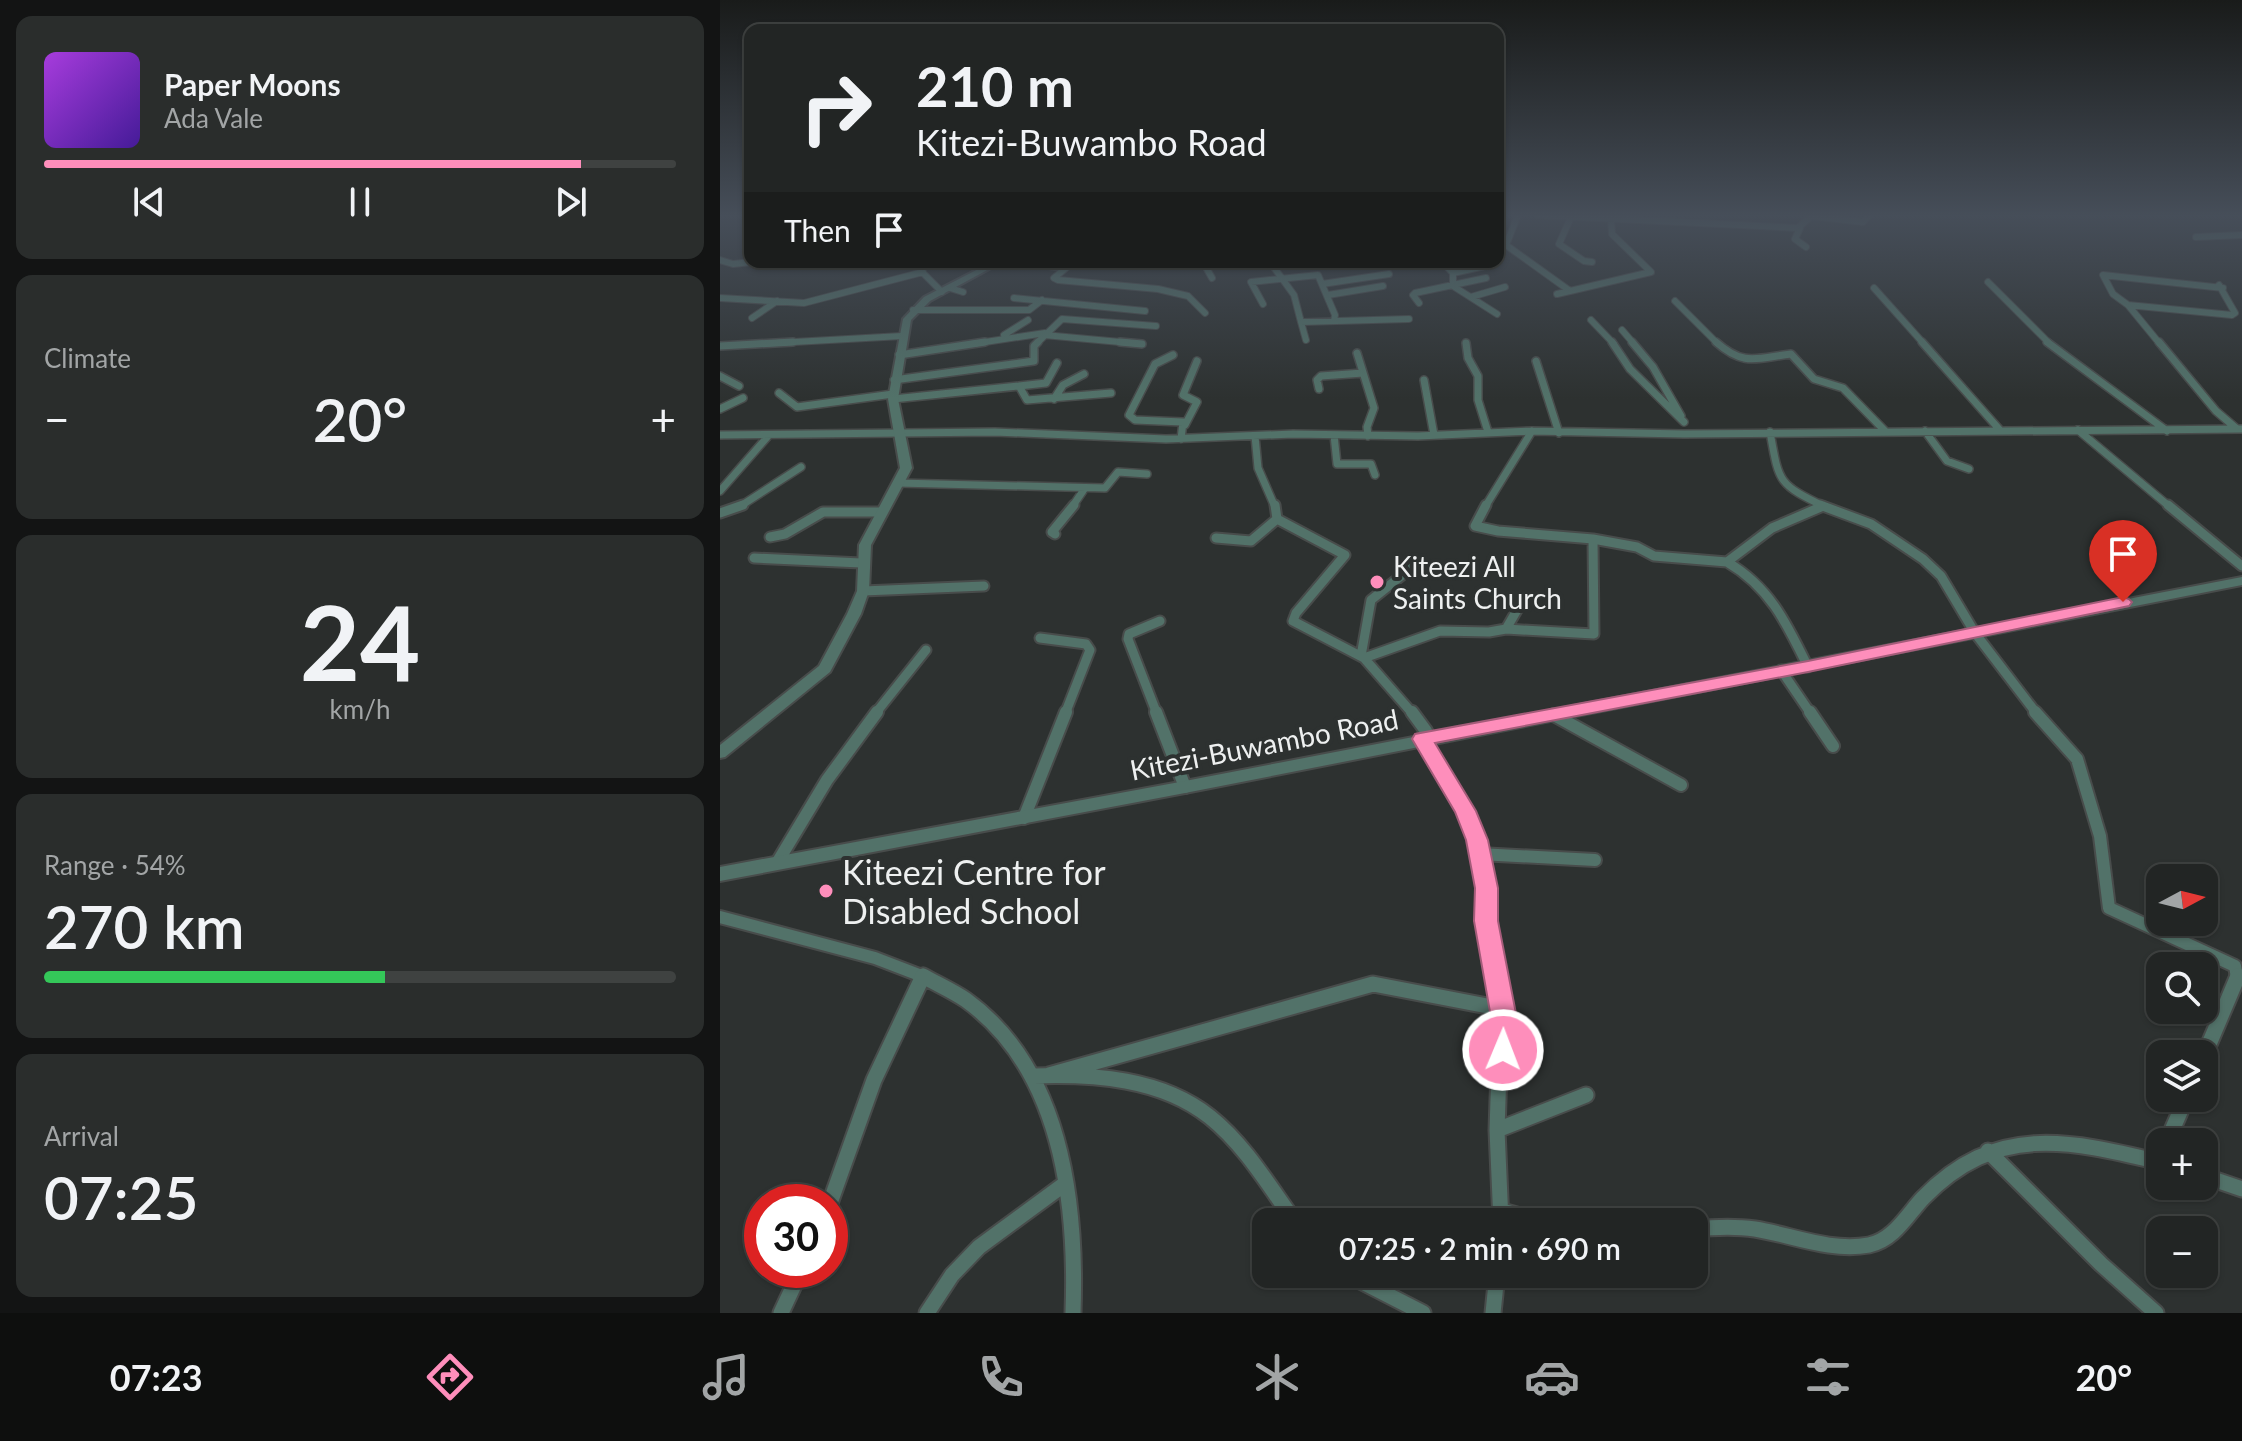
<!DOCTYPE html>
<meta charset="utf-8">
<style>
:root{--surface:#222524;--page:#2a2d2c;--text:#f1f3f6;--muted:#a2a5a6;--line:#3f4241;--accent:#fe8ebb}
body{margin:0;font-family:Lato,sans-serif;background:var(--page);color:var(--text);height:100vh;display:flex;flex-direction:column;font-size:30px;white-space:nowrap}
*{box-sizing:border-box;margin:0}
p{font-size:26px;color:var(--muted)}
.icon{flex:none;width:44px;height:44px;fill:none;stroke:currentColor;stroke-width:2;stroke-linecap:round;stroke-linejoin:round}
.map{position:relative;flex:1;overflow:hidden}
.sheet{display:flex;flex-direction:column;gap:16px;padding:16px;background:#131414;width:720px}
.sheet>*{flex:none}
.banner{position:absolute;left:24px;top:24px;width:760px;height:244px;border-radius:16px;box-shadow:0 2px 6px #0004,0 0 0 2px var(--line);background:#222524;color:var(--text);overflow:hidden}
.needle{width:52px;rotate:83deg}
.fabs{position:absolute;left:1426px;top:864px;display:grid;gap:16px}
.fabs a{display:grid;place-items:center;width:72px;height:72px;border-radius:16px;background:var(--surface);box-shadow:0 2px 6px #0004,0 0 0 2px var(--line);font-size:40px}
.speed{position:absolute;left:24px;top:1184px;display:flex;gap:16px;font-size:40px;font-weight:700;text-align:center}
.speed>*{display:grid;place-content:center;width:104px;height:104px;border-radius:50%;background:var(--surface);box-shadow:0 2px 6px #0004,0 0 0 2px var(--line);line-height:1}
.speed .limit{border:12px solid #d22;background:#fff;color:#111}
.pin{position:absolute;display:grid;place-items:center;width:68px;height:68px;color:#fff;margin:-82px -34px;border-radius:50% 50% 50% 0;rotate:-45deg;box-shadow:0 0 8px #0007}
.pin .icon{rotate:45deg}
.me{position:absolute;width:88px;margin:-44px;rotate:1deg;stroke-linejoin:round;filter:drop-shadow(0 0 6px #0008)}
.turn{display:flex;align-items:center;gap:28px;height:168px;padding:0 40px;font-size:36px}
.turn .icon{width:104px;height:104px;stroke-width:2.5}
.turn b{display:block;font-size:56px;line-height:68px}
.then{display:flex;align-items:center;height:76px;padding:0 40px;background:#0003;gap:16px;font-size:30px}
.big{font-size:60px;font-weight:600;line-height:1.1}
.sheet .card{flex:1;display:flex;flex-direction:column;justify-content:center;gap:12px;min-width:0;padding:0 28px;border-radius:16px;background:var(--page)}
.sheet .dial{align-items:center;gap:0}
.dial b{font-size:104px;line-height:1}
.song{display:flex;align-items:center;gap:24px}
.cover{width:96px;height:96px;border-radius:12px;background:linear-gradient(135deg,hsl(280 70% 55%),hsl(260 70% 35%))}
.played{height:8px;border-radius:4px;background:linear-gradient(90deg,var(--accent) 85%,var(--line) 85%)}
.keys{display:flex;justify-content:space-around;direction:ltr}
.heat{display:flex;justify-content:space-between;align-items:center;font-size:44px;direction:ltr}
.charge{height:12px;border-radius:6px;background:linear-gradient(90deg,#34c759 54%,var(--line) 0)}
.trip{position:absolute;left:532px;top:1208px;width:456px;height:80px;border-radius:16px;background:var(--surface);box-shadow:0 2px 6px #0004,0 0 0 2px var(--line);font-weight:600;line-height:80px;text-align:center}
.tabs{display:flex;height:128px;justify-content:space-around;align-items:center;background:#0e0f0e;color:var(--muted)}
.tabs .icon{width:56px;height:56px}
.tabs .active{color:var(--accent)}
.tabs b{font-size:36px;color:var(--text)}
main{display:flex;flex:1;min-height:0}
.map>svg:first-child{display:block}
</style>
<main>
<section class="sheet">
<div class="card">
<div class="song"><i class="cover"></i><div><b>Paper Moons</b><p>Ada Vale</p></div></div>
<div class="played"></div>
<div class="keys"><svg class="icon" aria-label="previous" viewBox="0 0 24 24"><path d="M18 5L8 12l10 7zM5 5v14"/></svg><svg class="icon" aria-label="pause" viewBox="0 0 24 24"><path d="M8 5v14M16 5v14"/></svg><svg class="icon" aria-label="next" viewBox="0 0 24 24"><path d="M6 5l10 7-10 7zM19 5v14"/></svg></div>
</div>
<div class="card"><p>Climate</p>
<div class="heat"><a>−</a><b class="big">20°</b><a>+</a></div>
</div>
<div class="card dial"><b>24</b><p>km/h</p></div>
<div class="card"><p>Range · 54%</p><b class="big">270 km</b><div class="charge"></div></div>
<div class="card"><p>Arrival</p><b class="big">07:25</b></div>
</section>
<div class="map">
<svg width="1522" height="1313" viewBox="0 0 1522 1313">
<rect width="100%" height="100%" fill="#2d3130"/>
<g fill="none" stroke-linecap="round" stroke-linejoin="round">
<g stroke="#484c4b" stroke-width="8">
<path id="minor-far4" d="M798,215l-12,30 64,46 -13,3
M818,215l260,13 13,-12 52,6 6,-7
M851,217l-12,27 25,17 8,1
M1080,228l-5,11 11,8
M1476,237l46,-2
M0,260l13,4 19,-2
M199,262l3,10 20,20
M291,262l55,6 -12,10 4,2 100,9 30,7 17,17
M401,262l12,4
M483,262l9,16
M550,262l24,33 7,27 108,-3
M722,262l11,11v13l44,28
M733,273l41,-9
M1268,282l62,62
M602,284l67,-10
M230,288l13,4
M1154,288l50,56
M850,291l81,-19 -39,-38 -1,-15
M608,295l55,-9
M751,297l34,-10
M0,298l84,5 119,-31
M294,298l131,13
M955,301l43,43
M699,303l-6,-8 2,-2 71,-15
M543,304l-12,-22 67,-7 17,40 -1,6
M1408,305l-15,-11 -10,-19 120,13
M193,310h116l13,-10
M32,318l25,-17
M871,320l23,24
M581,322l5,18
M902,330l12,14
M284,335l24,-15
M324,335l98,9
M36,344l146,-8
M252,344l73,-11
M316,344l26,-25 94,7
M1440,344l-32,-39 104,10 3,-2 -16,-28"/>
</g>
<g stroke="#484c4b" stroke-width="10">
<path id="minor-far3" d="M400,342l22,2
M892,342l18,27 54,53
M912,342l21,25 28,49
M996,342c28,25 41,16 75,12l23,25 29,9 42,43
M1202,342l77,87
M1327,342l120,89
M1439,342l57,69 21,18
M746,343l2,15 10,18v24l10,32
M0,346l73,-4
M637,353l17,55 -7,19 1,9
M179,355l86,-13
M453,355l-18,9 -26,51 6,5 48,2 -2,17
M816,361l23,72
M0,376l19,10
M174,380l140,-19v-15l4,-4
M704,380l10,55
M299,386l27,-3 11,-20
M599,389l-2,-9 4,-4 42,-3
M59,393l18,14 96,-13
M173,399l126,-13 8,14 84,-7
M334,399l9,-14 21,-11
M0,409l23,-11
M465,425l12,-23 -14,-7 14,-34
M1358,430l92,77
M1205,431l22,30 22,8
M1050,432c9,51 8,52 55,75
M0,435l275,-3 171,7 127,-5 125,2 114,-5 152,3 558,-5
M614,435l3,29h34l4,11
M535,436l3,32 17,39
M178,483l207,5 13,-16 29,2
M0,491l49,-56
M19,507l62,-40
M352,507l13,-19
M765,507l47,-76"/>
</g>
<g stroke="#484c4b" stroke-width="13">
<path id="minor-far2" d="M555,505l2,14 68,36 -49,58 -3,8 71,37 49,56
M766,505l-11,21 23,5 95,8 44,8 17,9 73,6 45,-34 51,-22
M1100,505l51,19 52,35 18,17 34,57 62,81
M1448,505l74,61
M0,513l23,-8
M335,534l-3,-2 22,-27
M50,537l15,-3 38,-22h58
M496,538l35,3 26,-22
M34,558l107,5
M1007,562c43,25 60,62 81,105
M143,591l121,-5
M786,629l88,5 -1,-95
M320,638l46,6 4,6 -25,64
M641,656l10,-56 40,-32
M644,658l76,-27 49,1 17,-3 14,-24
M1061,670l30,44
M155,714l51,-64
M437,714l-29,-75 1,-5 31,-13"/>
</g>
<g stroke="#484c4b" stroke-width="16">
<path id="minor-far1" d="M436,712l29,75
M692,712l14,19 -4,8 44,72 11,29 10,48 -1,33 11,57
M1090,712l23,34
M1315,712l42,47 23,77 9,72 126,58 2,12
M834,715l127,70
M304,818l42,-106
M759,854l116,6
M57,863l50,-83 50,-68
M0,917l155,41 52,20
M202,978l1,-3"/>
</g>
<g stroke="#484c4b" stroke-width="19">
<path id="minor" d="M203,976c14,8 30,15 43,24 97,70 111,204 107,313
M776,976l10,53 -7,41 -2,60 4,92
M1484,1056l34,-80
M329,1075l324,-91 130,25
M314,1076c60,-2 127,2 176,41 35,28 59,69 85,105
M777,1130l89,-35
M1447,1142l19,-44
M1268,1151l113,113 55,49
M1484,1176l38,13
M110,1203l44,-123 49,-104
M782,1211l40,11
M974,1229c20,-2 41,-3 61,0 37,6 75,23 114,16 25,-5 38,-30 54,-47 73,-75 145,-58 237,-36
M627,1274l76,39
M61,1313l20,-43
M207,1313l25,-38 27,-28 87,-64
M773,1313l4,-39"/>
</g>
<g stroke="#484c4b" stroke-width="4">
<path id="tertiary" d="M272,262h10l-72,39 -19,19 -13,79 14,69 -41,77 -2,46 -8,23 -31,58 -105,85 -5,1v-13l99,-79 28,-52 10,-23 2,-46 41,-77 -12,-69 15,-80 21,-22z
M1522,577v8l-1057,208 -465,88v-14l465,-86z"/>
</g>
<use href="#minor-far4" stroke="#527269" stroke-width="6"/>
<use href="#minor-far3" stroke="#527269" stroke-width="7"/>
<use href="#minor-far2" stroke="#527269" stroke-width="9"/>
<use href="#minor-far1" stroke="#527269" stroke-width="12"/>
<use href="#minor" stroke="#527269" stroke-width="15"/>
<use href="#tertiary" fill="#527269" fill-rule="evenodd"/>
</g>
<linearGradient id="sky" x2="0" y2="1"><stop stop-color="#191b1a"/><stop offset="0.54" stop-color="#464e59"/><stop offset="1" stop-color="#464e59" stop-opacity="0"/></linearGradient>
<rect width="1522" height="399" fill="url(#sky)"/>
<path fill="#fe8ebb" stroke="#a55c7a" stroke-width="2" d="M1403,597l6,2 3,3 -3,4 -321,66 -373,71 41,68 12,29 10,48v33l21,108 -7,29 -9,3 -10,-3 -3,-8 3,-21 -19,-108 1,-33 -9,-48 -11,-28 -43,-73 3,-5 393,-73z"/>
<g fill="#fe8ebb" stroke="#2d3130" stroke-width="3">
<circle cx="657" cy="582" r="8"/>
<circle cx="106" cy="891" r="8"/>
</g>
<g text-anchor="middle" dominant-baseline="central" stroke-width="8" stroke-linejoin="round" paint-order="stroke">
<g font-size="28" fill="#eef0f0" stroke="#2d3130" text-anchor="start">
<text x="673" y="566">Kiteezi All<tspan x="673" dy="32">Saints Church</tspan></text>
</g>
<g font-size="28" fill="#eef0f0" stroke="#2d3130">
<text transform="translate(544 744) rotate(-11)">Kitezi-Buwambo Road</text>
</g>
<g font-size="34" fill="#eef0f0" stroke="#2d3130" text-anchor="start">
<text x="122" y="871">Kiteezi Centre for<tspan x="122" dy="39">Disabled School</tspan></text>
</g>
</g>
</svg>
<div class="fabs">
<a><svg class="needle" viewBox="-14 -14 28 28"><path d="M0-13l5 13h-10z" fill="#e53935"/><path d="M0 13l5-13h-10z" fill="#a2a5a6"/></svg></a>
<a><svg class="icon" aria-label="search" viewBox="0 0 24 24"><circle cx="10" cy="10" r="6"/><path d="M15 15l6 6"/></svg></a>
<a><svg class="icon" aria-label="layers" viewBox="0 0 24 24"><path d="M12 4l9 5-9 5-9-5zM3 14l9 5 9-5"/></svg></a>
<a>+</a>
<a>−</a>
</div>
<div class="speed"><div class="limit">30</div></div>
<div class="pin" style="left:1403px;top:602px;background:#d93025"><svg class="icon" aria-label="arrive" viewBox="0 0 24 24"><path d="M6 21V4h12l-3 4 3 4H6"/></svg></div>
<svg class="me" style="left:783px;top:1050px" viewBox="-20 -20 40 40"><circle r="17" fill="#fe8ebb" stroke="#fff" stroke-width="3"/><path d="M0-11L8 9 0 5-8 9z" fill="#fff"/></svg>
<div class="trip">07:25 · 2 min · 690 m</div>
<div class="banner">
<div class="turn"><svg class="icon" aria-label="right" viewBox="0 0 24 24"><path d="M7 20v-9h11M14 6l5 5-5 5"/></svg><div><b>210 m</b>Kitezi-Buwambo Road</div></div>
<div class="then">Then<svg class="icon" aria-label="arrive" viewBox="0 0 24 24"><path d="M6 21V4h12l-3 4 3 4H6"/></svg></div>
</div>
</div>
</main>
<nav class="tabs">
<b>07:23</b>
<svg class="icon active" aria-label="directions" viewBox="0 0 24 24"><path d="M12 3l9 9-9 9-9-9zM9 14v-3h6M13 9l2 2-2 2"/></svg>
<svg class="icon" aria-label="music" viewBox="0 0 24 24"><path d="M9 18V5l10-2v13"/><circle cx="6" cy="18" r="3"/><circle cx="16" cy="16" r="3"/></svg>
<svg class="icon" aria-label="phone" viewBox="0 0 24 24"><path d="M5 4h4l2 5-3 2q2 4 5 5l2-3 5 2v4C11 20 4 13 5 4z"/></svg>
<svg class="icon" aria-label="climate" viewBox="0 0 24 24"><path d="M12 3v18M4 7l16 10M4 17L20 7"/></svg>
<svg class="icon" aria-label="car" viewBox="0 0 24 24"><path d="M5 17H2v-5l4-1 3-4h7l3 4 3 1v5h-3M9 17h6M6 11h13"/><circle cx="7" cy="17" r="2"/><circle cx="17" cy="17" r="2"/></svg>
<svg class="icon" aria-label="filters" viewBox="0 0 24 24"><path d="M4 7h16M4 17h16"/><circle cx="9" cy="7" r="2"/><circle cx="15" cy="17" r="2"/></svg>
<b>20°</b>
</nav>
